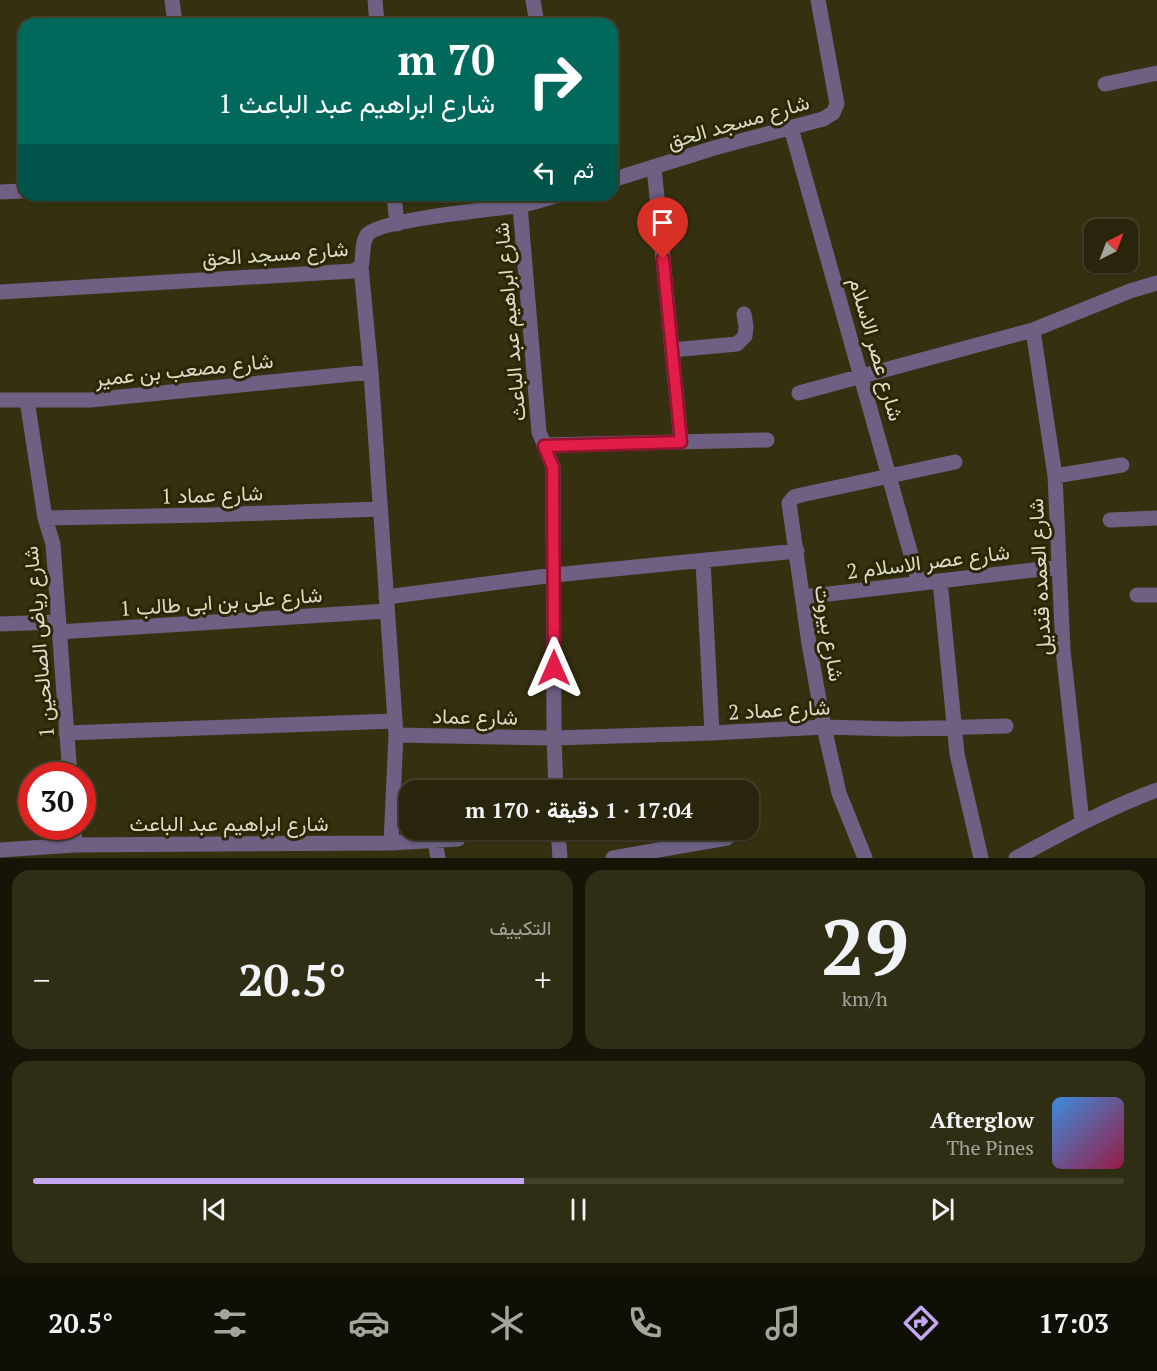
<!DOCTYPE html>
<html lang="ar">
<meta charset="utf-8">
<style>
:root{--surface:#28250c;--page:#302d15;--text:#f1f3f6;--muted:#a5a59d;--line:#44422d;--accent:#c5a7f1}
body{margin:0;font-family:"PT Serif",Vazirmatn,serif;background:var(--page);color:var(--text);direction:rtl;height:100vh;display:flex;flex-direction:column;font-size:22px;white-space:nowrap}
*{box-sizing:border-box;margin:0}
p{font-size:20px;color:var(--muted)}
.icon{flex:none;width:33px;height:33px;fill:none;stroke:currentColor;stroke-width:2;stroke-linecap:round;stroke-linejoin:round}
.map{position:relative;height:858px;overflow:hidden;direction:ltr}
.details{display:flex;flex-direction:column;gap:12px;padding:12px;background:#161407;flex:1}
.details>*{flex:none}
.banner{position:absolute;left:18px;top:18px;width:600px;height:183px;border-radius:18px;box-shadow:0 2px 4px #0004,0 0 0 2px var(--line);direction:rtl;background:#00695c;color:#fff;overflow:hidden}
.needle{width:39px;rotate:42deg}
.buttons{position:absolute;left:1084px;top:219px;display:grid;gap:12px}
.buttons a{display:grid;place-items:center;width:54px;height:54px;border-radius:12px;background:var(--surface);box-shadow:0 2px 4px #0004,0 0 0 2px var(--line);font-size:30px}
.speed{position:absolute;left:18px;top:762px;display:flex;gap:12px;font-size:30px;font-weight:700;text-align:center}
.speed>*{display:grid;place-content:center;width:78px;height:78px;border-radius:50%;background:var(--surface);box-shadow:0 2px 4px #0004,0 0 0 2px var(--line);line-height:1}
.speed .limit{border:9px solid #d22;background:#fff;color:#111}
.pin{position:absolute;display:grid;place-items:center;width:51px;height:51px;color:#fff;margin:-62px -26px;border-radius:50% 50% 50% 0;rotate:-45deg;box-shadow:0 0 6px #0007}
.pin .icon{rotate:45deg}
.me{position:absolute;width:66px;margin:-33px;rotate:0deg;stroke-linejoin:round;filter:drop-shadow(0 0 4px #0008)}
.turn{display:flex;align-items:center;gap:21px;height:126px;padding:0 24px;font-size:27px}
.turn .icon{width:78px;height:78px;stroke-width:2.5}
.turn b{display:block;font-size:42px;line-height:51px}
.then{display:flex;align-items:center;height:57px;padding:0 24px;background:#0003;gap:12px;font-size:22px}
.big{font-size:45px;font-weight:800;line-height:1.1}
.details .card{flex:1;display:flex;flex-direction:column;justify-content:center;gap:9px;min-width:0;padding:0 21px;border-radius:18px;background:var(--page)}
.details .dial{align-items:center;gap:0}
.dial b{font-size:78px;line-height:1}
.song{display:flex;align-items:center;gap:18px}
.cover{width:72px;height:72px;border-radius:9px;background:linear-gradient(135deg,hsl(210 70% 55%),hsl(340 70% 35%))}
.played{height:6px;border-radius:3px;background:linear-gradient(90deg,var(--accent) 45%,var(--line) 45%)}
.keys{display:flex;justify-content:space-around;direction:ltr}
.heat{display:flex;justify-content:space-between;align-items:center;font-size:33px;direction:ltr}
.details .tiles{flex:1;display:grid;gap:12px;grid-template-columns:1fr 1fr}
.card:last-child{grid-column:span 2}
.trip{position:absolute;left:399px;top:780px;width:360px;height:60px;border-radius:18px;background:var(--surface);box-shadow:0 2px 4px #0004,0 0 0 2px var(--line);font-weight:800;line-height:60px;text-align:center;direction:rtl}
.tab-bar{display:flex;height:96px;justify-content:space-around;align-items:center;background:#100f05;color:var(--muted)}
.tab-bar .icon{width:42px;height:42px}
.tab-bar .current{color:var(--accent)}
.tab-bar b{font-size:27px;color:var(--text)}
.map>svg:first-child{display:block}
</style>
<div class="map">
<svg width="1157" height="858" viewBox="0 0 1157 858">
<rect width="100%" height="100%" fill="#353110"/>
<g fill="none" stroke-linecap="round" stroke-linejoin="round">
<path stroke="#6e5f83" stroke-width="15" d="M172,0l3,24
M375,0l2,24
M533,0l4,24
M1105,84l52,-11
M791,128l128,455
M654,167l27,275
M612,180l102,-32 109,-29 10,-6 4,-9 -19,-104
M0,192l24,-1
M394,195l3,29
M520,206l19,226 14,35 1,271 2,52
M361,267l10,105 25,363 -5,108
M0,292l353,-21 8,-4c3,-11 0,-23 6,-32 11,-15 126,-26 150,-29 14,-2 27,-7 41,-11
M1033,330l22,146 8,174 19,172
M672,350l65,-6 8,-8 1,-10 -2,-12
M799,393l234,-63 97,-39 27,-8
M0,400h90l281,-28
M27,400l18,118 8,26 17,232
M544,445l223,-5
M1055,476l67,-11
M45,518l164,-3 171,-6
M1110,520l47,-2
M703,561l9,172
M940,581l17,173 24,104
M1137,595h20
M386,597l168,-22 243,-24
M803,597l256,-30
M0,624l58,-2
M58,632l329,-21
M66,733l328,-12
M396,735l158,3 158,-5 112,-6 74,2 108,-3
M74,826l1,19
M558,830l2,28
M435,840l3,18
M0,850l75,-5 316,-2 67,-4
M613,858l114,-20
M865,858l-26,-65 -15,-66 -15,-83 -20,-141 5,-6 7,-2 154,-33
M1016,858c46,-25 92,-50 141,-68"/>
</g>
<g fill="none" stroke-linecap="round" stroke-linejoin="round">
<g stroke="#92132f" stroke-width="15">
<path id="route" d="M554,668l-1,-201 -9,-21 137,-4 -18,-183"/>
</g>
<use href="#route" stroke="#e11d48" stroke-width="10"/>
</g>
<g text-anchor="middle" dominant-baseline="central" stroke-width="6" stroke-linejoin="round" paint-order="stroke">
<g font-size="21" fill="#dcdbc8" stroke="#2b2706">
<text transform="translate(738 121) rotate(-16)">شارع مسجد الحق</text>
<text transform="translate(275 253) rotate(-4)">شارع مسجد الحق</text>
<text transform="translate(509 322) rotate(-95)">شارع ابراهيم عبد الباعث</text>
<text transform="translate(877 349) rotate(74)">شارع عصر الاسلام</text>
<text transform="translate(184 369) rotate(-6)">شارع مصعب بن عمير</text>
<text transform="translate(212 494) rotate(-2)">شارع عماد 1</text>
<text transform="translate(928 561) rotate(-7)">شارع عصر الاسلام 2</text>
<text transform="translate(1039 577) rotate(-93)">شارع العمده قنديل</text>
<text transform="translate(221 601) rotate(-4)">شارع على بن ابى طالب 1</text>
<text transform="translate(830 633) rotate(81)">شارع بيروت</text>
<text transform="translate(38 642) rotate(-95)">شارع رياض الصالحين 1</text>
<text transform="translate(779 709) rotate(-3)">شارع عماد 2</text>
<text transform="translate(475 716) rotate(1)">شارع عماد</text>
<text x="229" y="823">شارع ابراهيم عبد الباعث</text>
</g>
</g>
</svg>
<div class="buttons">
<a><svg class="needle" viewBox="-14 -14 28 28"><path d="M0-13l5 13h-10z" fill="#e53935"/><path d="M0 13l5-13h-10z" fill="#a5a59d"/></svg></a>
</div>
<div class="speed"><div class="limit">30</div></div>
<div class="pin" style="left:663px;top:259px;background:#d93025"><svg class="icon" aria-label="arrive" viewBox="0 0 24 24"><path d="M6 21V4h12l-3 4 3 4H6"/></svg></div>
<svg class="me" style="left:554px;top:668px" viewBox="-20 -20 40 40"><path d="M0-17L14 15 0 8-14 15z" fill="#e11d48" stroke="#fff" stroke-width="4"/></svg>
<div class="trip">17:04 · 1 دقيقة · 170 m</div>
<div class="banner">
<div class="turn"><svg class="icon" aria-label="right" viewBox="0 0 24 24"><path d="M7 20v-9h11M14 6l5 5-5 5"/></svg><div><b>70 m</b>شارع ابراهيم عبد الباعث 1</div></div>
<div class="then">ثم<svg class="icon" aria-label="left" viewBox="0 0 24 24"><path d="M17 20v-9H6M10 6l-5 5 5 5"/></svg></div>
</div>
</div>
<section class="details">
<div class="tiles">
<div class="card dial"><b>29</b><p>km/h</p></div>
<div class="card"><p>التكييف</p>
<div class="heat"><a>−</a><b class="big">20.5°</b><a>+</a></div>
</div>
<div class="card">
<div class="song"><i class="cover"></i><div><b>Afterglow</b><p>The Pines</p></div></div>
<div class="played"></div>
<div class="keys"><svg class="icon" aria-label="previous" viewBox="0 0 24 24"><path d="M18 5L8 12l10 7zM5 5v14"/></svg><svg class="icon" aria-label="pause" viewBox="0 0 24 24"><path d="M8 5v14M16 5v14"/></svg><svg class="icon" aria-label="next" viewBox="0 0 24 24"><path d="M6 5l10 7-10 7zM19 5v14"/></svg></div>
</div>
</div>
</section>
<nav class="tab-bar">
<b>17:03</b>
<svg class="icon current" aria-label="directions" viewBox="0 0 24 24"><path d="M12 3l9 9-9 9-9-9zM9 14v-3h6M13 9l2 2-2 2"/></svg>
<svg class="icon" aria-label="music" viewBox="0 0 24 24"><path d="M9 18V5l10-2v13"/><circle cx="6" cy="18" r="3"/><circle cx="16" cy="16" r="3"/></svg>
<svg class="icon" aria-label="phone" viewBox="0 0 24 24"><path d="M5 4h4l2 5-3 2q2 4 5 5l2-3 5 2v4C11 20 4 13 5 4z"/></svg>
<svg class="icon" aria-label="climate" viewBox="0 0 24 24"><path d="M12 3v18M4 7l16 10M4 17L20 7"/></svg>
<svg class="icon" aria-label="car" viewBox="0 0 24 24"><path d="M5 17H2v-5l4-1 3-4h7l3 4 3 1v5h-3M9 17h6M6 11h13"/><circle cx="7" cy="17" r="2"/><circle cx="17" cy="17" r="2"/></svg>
<svg class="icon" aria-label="filters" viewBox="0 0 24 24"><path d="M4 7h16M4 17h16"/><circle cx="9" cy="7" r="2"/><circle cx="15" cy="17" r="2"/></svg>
<b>20.5°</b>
</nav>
